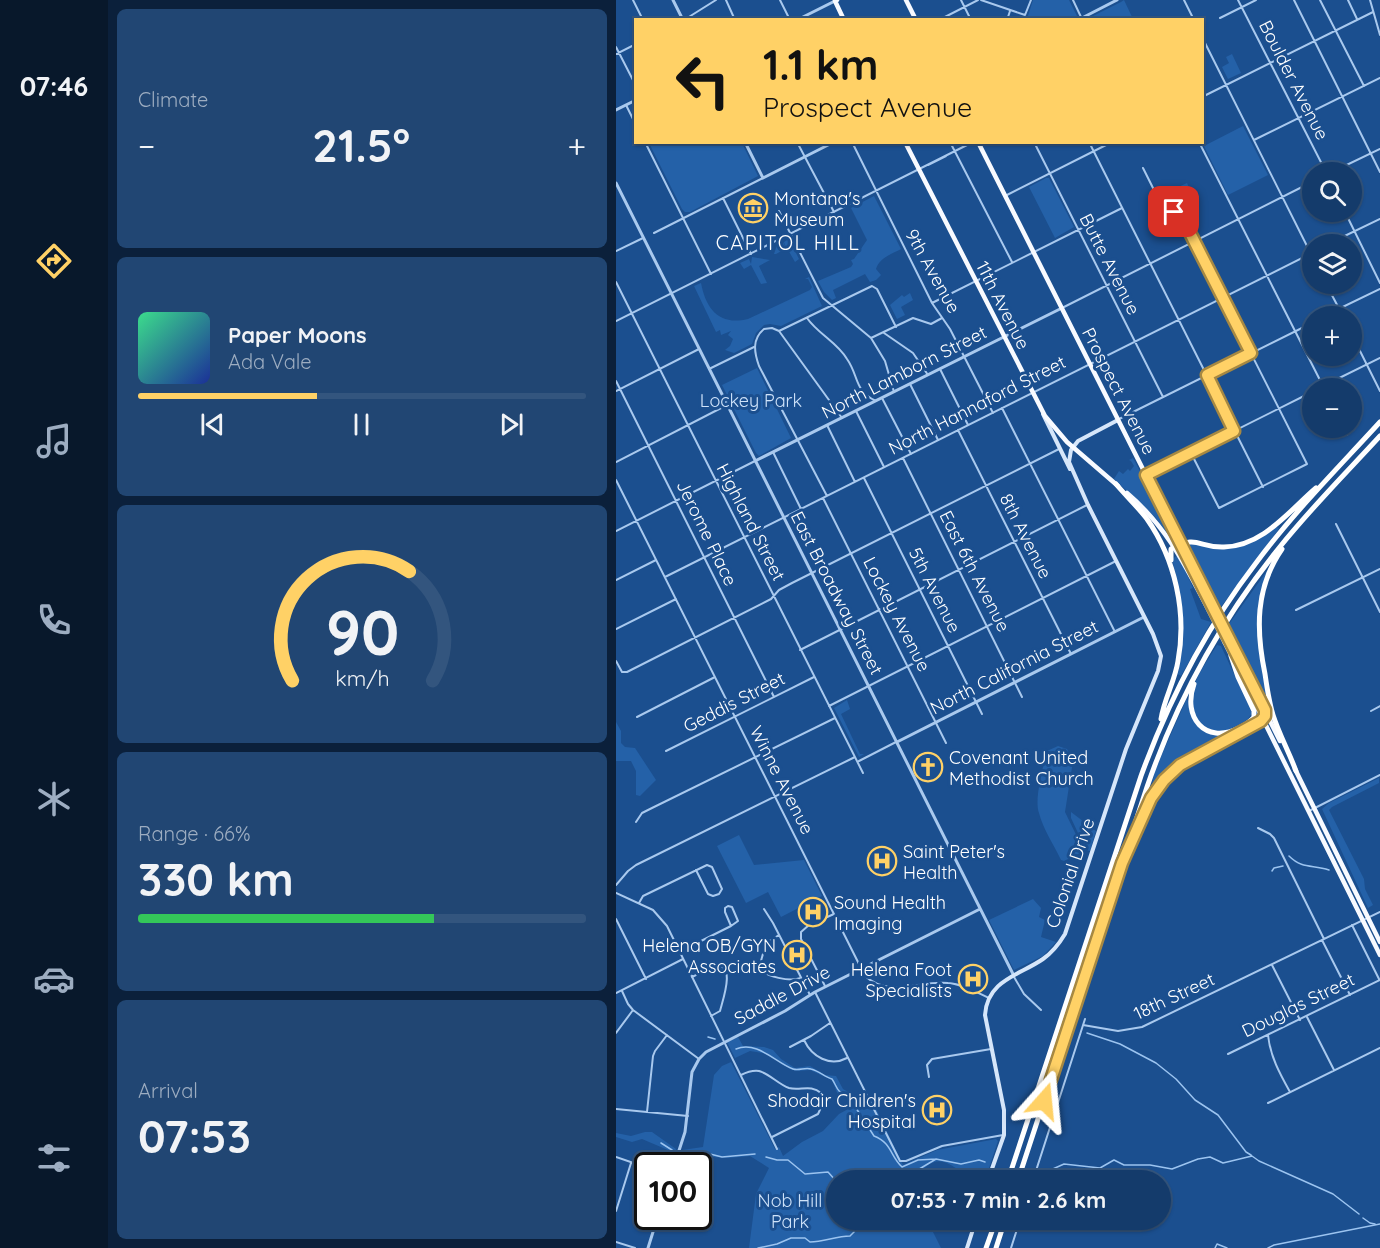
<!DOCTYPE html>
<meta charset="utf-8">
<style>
:root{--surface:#143b6b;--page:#214673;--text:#f1f3f6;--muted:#9dadc1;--line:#33557e;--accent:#ffd166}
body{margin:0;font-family:Quicksand,sans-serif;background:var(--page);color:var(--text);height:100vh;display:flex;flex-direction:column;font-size:22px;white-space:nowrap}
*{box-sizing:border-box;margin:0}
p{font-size:20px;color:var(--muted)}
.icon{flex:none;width:33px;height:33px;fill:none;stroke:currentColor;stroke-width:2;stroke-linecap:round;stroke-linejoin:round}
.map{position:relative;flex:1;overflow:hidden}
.drawer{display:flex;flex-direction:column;gap:9px;padding:9px;background:#0b203b;width:508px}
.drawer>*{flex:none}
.top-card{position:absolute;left:18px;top:18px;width:570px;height:126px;border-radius:0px;box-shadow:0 2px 4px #0004,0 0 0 2px var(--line);background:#ffd166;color:#111;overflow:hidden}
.buttons{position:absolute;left:686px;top:162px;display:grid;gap:12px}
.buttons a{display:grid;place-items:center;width:60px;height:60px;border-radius:50%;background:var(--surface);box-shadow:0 2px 4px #0004,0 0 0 2px var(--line);font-size:30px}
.speed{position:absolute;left:18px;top:1152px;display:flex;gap:12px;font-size:30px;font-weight:700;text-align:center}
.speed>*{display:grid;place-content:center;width:78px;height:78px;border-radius:50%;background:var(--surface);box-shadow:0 2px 4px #0004,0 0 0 2px var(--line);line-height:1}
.speed .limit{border:3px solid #111;border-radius:9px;background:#fff;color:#111}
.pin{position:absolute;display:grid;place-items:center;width:51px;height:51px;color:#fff;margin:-26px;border-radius:12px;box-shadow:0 3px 9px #0006}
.me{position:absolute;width:66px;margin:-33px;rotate:18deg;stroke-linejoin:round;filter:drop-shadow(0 0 4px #0008)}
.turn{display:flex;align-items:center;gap:21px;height:126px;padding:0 30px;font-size:27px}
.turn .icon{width:78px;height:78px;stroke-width:2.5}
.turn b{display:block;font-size:42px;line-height:51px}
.big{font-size:45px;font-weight:800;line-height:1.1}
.drawer .widget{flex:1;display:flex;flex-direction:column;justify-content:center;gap:9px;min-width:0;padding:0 21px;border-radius:9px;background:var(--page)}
.drawer .dial{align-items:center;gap:0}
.dial svg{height:156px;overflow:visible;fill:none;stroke:var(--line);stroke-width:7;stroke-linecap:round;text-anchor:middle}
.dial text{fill:var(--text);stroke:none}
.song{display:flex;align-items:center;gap:18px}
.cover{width:72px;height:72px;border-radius:9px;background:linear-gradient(135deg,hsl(150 70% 55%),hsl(230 70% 35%))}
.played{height:6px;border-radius:3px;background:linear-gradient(90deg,var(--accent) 40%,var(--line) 40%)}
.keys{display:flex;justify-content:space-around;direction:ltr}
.heat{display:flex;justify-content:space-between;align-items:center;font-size:33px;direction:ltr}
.charge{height:9px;border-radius:4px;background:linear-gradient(90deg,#34c759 66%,var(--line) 0)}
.trip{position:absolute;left:210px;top:1170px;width:345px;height:60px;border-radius:30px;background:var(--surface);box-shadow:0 2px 4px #0004,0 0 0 2px var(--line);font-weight:800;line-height:60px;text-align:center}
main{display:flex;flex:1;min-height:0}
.tabs{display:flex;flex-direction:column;width:108px;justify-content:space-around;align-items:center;background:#08182b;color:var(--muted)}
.tabs .icon{width:42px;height:42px}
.tabs .active{color:var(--accent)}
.tabs b{font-size:27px;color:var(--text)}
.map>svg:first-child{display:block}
</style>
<main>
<nav class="tabs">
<b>07:46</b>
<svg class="icon active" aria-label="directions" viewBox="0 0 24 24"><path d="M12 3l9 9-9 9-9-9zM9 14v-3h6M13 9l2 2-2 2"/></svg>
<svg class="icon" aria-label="music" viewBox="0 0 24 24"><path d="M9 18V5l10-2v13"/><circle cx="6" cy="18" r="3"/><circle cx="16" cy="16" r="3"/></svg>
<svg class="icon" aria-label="phone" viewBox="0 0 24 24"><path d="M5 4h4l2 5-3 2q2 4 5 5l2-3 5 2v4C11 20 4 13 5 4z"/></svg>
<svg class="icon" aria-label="climate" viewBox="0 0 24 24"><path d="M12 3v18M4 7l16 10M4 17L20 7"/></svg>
<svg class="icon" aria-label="car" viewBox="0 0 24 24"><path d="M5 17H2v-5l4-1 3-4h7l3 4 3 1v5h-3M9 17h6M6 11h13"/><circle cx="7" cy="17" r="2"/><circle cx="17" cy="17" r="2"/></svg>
<svg class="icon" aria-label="filters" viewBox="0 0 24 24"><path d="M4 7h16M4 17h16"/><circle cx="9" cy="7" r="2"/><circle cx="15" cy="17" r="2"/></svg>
</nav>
<section class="drawer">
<div class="widget"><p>Climate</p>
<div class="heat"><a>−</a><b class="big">21.5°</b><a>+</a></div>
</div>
<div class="widget">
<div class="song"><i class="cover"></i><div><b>Paper Moons</b><p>Ada Vale</p></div></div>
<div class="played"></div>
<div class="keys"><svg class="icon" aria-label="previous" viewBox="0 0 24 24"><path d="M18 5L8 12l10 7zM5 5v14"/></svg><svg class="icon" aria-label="pause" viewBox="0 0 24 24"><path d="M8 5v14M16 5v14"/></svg><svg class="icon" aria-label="next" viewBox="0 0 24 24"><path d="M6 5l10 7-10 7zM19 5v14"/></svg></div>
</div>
<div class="widget dial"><svg viewBox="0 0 100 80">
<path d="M14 69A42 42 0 1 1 86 69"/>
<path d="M14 69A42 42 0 0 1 74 13" stroke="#ffd166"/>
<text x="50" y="56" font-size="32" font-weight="700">90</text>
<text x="50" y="72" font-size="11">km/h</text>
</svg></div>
<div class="widget"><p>Range · 66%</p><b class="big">330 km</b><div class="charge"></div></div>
<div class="widget"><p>Arrival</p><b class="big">07:53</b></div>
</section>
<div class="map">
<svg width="764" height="1248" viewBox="0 0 764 1248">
<rect width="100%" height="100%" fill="#1b4f8f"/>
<path fill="#2461a8" d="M417,0h36l8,16 -6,4 -44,-1z
M508,0l9,19h-46l34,-17z
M616,54l9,19 -13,6 -6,-12 7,-4 -3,-6z
M627,126l25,49 -40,20 -24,-49z
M33,143h93l16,33 -68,36h-5l-3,-3z
M430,178h3l25,49 -19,11 -26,-51z
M571,183l10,22 -12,6 -11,-22z
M258,196l27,53c-9,5 -22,9 -25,20l5,6 -5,5 -6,2 -5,-8 -32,16 3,8 -4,2 -8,-8 -6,-11 33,-14 2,-3 -2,-4 3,-1 13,-19 -16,-32z
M173,239l10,20 -4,3 -8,-14 -11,6h-2l3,-9 6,-3 3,6 -2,-6z
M136,257l18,3 -11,6 8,17 -6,1 -10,-19 -7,4 -4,-6 9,-4 2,5z
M193,277l13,29 -41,20 -11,-2 -6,1 -8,8 -4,11 -18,9 -9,-3 5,-4 3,-7 -5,-4 3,-4 -10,4 -1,-5 -4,2 -22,-46 7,-3c5,26 18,43 47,36l62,-29 2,-3 -4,-8h-3z
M294,293l3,7 -12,7 4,8 -8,4 -7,-14 12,-10 2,2z
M141,368l34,70 -32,18 -3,-3 -34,-68z
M517,458l43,81 -3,2 -18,-24 -41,-38 5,-8 4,3 5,-5 2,2 4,-5 -3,-5 -2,-1z
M660,527l3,1 -1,2 -58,78 -32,-62 1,-2c40,4 54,9 87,-17z
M562,555l15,33 -3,1 11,30 10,3 -30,54 -3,-2c9,-42 5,-74 -6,-115z
M653,568c-19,43 -11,84 -2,128 -17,-10 -29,-54 -38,-72z
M601,645l4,1 31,67c-3,6 -8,9 -14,12 -23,14 -44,3 -46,-25 -1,-18 16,-40 25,-55z
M571,698c4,15 12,35 30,37l2,5 -56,38 -13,16 5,-24z
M231,700l3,9 -9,5 19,40h4l-5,3 -25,-49z
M0,722l5,9v12l4,4 10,1 21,32 -16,16 -4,-1v-24l-5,-10h-15z
M442,746l9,3 6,12 -8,51 18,37 -1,3 -18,9 -3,-1c-7,-15 -18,-31 -22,-47 -5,-14 4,-42 6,-57l2,-5z
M763,778v5l-47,24 -3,3 35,69 1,10 8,16 -5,3 -46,-99 7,-6z
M455,812l25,19 -6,20 -4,-1 -15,-32z
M123,835l15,30 50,-5 18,36 -41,21 -13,-25 -22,11 -29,-57z
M417,899l8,9 -2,9 6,3 -4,17 15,5 -13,14 -29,14 -25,-50z
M122,1037l5,9 21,1 9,3 8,9 14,9 15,-2 15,9 11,1 7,13 7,4 6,10 14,-7 33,69 34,-15 59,-11 2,2 -13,39c-30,0 -42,-42 -70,0h-79v40h91l14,28h-192l7,-54 13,-26 -19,-12 -22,2 -15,-1 -9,-3 -24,1 2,-5 21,-3 11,-72 8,-9 9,-4 44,87 4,-2 4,9 19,-14 21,-11 16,-17 11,-6 -2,-12 -10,-1 -6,-15 -22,-10 -14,1 -6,-2 -22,-15 -18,-3 -15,7 -8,-16z
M29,1132h7l24,17 -1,4 -33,-14 -10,3 -16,-5v-4l15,3z"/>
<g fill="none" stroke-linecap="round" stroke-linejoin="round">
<path stroke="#9cc4f0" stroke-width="1.5" d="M673,856c14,14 24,8 40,14
M656,871l2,-3 9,-2
M471,1033l33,11 36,19 20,16 19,21 23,15 28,37 5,3
M92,1037l7,2
M120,1049c21,-9 40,14 57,20 6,2 12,-2 18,0 8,2 14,8 21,10 5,7 5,15 15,15l27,42c18,7 16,20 28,31l16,-7 18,-1
M45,1143l11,7
M68,1155l18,-3 20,5 33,-3
M150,1157l11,3h11l17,14 23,-2 8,9
M232,1180l13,-5 7,5 11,-4 9,4
M285,1180l35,-21 25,5 18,-4 6,2
M422,1180l8,-8 18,-8 36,4 14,-8 10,5h26l22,4 26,-10 12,-2 13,6 29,-7 7,5 74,33 26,20
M747,1218l7,5 5,1
M142,1248l19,-4 14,-6h14l5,4c14,0 26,-6 40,-6l7,-7 8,-1 8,-8
M599,1248l2,-4 10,4
M652,1248l6,-3 106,-21"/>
<path stroke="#a9c9ee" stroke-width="2" d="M17,0l10,20
M110,0l9,20
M164,0l10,20
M345,0l10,20
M365,0l44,15 6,-15
M457,0l8,17
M568,0l10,20
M622,0l88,172
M678,0l86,172
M704,0l44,86
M732,0l9,19
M754,0l10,35
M604,18l36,-18
M68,20l32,-20
M323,20l39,-20
M391,20l3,-9
M586,37l110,219
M0,47l20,39
M0,54l20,-10
M586,97l171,-85
M10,105l8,16
M638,140l126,-62
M29,142l66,132
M181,142l37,70
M236,142l80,161 18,26 43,84
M334,142l62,120
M418,142l129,255
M473,142l174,345
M583,142l125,246
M312,165l18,-9
M527,168l14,28 26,23 124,245 -88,44 -28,-55
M716,172l48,-23
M389,196l107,-54
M107,198l28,56
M163,211l44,87 48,40 14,23 9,31
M729,212l35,71
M38,233l109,-55
M712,244l52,-25
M0,251l27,-13
M0,282l247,491
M710,284l17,32
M316,303l190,-95
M446,308l250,-126
M708,316l56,-27
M191,318c11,16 30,24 40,41 12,17 7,32 29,42
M0,321l357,-179
M163,331l63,87
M268,333l29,20 15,22
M735,333l29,58
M255,338l42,-20 18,6 11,-6
M93,369l45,-22
M324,369l28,56
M0,381l158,316
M294,384l28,56
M703,388l61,-30
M0,391l83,-42
M266,398l29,56
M386,408l113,224
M240,411l28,56
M503,419l193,-96
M211,425l28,57
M727,428l4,7
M342,430l113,224
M157,452l28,57
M287,458l119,239
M0,462l111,-57
M530,475l166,-83
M248,478l118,236
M0,480l249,496c24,22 55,4 83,7 14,1 28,9 41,15
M211,496l-68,-130c-5,-14 -7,-27 5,-37l8,-1 7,3 93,-45 5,3 19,38
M207,498l123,245
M720,524l44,88
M0,531l139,-70
M49,577l647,-324
M0,580l40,-20
M680,610l84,-41
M0,629l60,-30
M184,650l287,-145
M0,661l6,11h5l144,-73 8,-9 13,-7 267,-134
M213,706l287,-145
M755,711l9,-5
M21,717l78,-40
M50,751l148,-74
M243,761l37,-19
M693,811l71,-36
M20,822l6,-9 10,-5 183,-90
M642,828l12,6 4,4 50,101
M0,885l12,-14 8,-6 219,-108
M0,893l37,17 14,16 110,223
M23,903l4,-7 64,-31 5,2 10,22 -3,5 -6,2 -5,-2 -12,-24
M148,909l9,14 37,72
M0,919l30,60
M736,925l27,54
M163,935l-13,8 -7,25c7,9 31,14 42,10
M706,940l28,55
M63,952l52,-26 7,-5 -6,-14 -4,-1 -3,2v4l6,14
M656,965l28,55
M76,977c7,-3 15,-9 23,-11 22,-4 7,36 5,45l-9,5
M398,977l10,17 17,16
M209,986l-24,-47v-7l8,-7 25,-11
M6,991l6,13 5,6 66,49
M199,992l85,169h6l36,-15 61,-11
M0,993l67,-34
M691,1017l27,53
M467,1025l35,6 24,-4 238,-115
M0,1033l17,-23
M652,1035c2,21 12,39 22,57
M188,1040c8,17 26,27 43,18
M174,1047l21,-11 19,-13
M612,1054l152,-74
M125,1075c6,-3 11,-5 18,-4 11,3 19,13 30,17 11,3 22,-4 32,5l3,8 -6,13 -46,23
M313,1077l-2,-12 5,-6 59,-10
M652,1103l112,-55
M0,1109l72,7
M31,1112l6,-56 2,-5 12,-16
M0,1157l32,11
M417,1180l52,-161
M0,1211l15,-48
M0,1242l19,6
M395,1248l9,-28"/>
<path stroke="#a9c9ee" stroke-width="3" d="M57,0l10,20
M181,20l38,-19
M462,20l39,-20
M19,101v22
M0,110l20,-10
M129,142l18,36 71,-36
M0,183l397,791
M139,461l307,-153
M281,742l247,-125
M58,1166l11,-34 7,-60 7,-13 7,-7 79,-41 30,-19 165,-83
M32,1248l10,-32"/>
<path stroke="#d6e6fa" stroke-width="4" d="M427,414l27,55
M372,1180l16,-45v-25l-19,-95c2,-35 35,-40 58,-56 10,-7 16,-15 22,-25l61,-185 32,-78 3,-15 -8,-22 -65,-129 -19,-43 2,-12 7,-9 40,-21
M351,1248l9,-28"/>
<path stroke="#f8faff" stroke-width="4.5" d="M221,0l-2,1 9,19
M290,0l10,20
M289,142l140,274 22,26 51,44
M362,142l234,464
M511,493c40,34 58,72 82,118
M612,637l52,104
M609,643l8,16
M621,667l143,288
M679,769l85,173"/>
<path stroke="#fff" stroke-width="5" d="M500,484c10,12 21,22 31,35 28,40 40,93 31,142 -3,20 -14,38 -17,58
M666,549c-27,39 -26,81 -17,125 2,14 4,28 8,41 6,19 16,37 23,56
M555,560v-11c27,-15 27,-1 53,-2 39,-1 64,-35 92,-59
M578,684c-12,33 11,61 45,44 6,-3 11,-6 15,-11v-6l-16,-34 -7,-21
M517,840c8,-19 14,-39 27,-55 23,-31 69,-47 103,-65l2,-4v-7
M392,1180l133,-404c28,-77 65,-148 115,-213 37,-50 82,-95 124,-141
M402,1180l129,-393c30,-87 74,-167 132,-239 31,-39 67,-75 101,-112
M370,1248l10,-28
M380,1248l9,-28"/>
<path stroke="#f8faff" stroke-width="4.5" d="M596,606l16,31
M593,611l16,32"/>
</g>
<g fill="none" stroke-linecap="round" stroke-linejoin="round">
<g stroke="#a68842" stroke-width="15">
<path id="route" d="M428,1101l78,-238 29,-65 13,-18 16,-15 81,-44 4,-5v-6l-119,-235 88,-44 -27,-56 44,-22 -68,-134 -9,-7"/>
</g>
<use href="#route" stroke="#ffd166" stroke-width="10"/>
</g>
<defs>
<g id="museum-ring" transform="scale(1.5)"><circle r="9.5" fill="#1b4f8f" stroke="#ffd166" stroke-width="1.5"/><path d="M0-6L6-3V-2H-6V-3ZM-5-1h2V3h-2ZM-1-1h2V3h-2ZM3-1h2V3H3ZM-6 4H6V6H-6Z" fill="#ffd166"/></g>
<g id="church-ring" transform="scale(1.5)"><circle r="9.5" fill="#1b4f8f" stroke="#ffd166" stroke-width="1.5"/><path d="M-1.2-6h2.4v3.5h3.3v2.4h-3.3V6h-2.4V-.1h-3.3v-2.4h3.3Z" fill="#ffd166"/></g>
<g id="hospital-ring" transform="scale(1.5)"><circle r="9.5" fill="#1b4f8f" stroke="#ffd166" stroke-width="1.5"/><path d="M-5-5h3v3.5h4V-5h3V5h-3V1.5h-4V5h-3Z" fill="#ffd166"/></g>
</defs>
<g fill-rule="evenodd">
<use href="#museum-ring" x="137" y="208"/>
<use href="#church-ring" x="312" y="767"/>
<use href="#hospital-ring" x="266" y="861"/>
<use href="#hospital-ring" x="197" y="912"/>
<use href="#hospital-ring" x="181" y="955"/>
<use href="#hospital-ring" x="357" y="979"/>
<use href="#hospital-ring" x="321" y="1110"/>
</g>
<g text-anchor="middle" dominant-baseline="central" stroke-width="6" stroke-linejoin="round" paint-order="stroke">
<g font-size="18" fill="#fff" stroke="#1b4f8f">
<text transform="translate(678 80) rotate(63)">Boulder Avenue</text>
<text transform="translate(494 264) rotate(63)">Butte Avenue</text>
<text transform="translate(317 271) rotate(61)">9th Avenue</text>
<text transform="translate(387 305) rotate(63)">11th Avenue</text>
<text transform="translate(288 372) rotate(-27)">North Lamborn Street</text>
<text transform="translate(503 391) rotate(63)">Prospect Avenue</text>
<text transform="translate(361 405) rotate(-27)">North Hannaford Street</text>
<text transform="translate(135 522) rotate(63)">Highland Street</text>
<text transform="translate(91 533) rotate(64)">Jerome Place</text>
<text transform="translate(410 536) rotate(63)">8th Avenue</text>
<text transform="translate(359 571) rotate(63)">East 6th Avenue</text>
<text transform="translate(319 590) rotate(63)">5th Avenue</text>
<text transform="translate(221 593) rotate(63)">East Broadway Street</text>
<text transform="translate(281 614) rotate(63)">Lockey Avenue</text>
<text transform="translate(398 667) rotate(-27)">North California Street</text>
<text transform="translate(118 702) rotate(-27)">Geddis Street</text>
<text transform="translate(166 780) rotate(63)">Winne Avenue</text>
<text transform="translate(454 873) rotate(-71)">Colonial Drive</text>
<text transform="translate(166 995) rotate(-28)">Saddle Drive</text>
<text transform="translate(558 996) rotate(-25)">18th Street</text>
<text transform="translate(682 1005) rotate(-26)">Douglas Street</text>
</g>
<g font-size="18" fill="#fff" stroke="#1b4f8f" text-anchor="start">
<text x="158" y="198">Montana's<tspan x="158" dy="21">Museum</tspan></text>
<text x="333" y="757">Covenant United<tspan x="333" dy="21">Methodist Church</tspan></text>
<text x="287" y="851">Saint Peter's<tspan x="287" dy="21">Health</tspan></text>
<text x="218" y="902">Sound Health<tspan x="218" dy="21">Imaging</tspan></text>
<text x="160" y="945" text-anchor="end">Helena OB/GYN<tspan x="160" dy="21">Associates</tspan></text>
<text x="336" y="969" text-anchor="end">Helena Foot<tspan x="336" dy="21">Specialists</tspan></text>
<text x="300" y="1100" text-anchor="end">Shodair Children's<tspan x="300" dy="21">Hospital</tspan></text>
</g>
<g font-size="18" fill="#cfe3fa" stroke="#1b4f8f">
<text x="135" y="400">Lockey Park</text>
<text x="174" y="1200">Nob Hill<tspan x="174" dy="21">Park</tspan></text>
</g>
<g font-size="20" letter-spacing="1.5" fill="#fff" stroke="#1b4f8f">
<text x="172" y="242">CAPITOL HILL</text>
</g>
</g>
</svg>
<div class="buttons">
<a><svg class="icon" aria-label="search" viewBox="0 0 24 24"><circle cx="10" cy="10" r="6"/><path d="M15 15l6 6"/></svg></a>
<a><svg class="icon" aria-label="layers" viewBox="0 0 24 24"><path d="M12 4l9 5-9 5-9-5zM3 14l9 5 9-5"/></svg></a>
<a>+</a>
<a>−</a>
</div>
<div class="speed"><div class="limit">100</div></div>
<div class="pin" style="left:558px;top:212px;background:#d93025"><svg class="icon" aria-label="arrive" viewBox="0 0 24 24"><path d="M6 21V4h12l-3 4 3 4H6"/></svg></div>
<svg class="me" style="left:428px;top:1101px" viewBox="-20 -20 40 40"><path d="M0-17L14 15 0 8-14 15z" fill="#ffd166" stroke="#fff" stroke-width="4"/></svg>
<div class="trip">07:53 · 7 min · 2.6 km</div>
<div class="top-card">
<div class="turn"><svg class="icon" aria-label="left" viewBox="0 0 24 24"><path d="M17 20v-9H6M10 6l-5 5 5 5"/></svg><div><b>1.1 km</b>Prospect Avenue</div></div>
</div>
</div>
</main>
